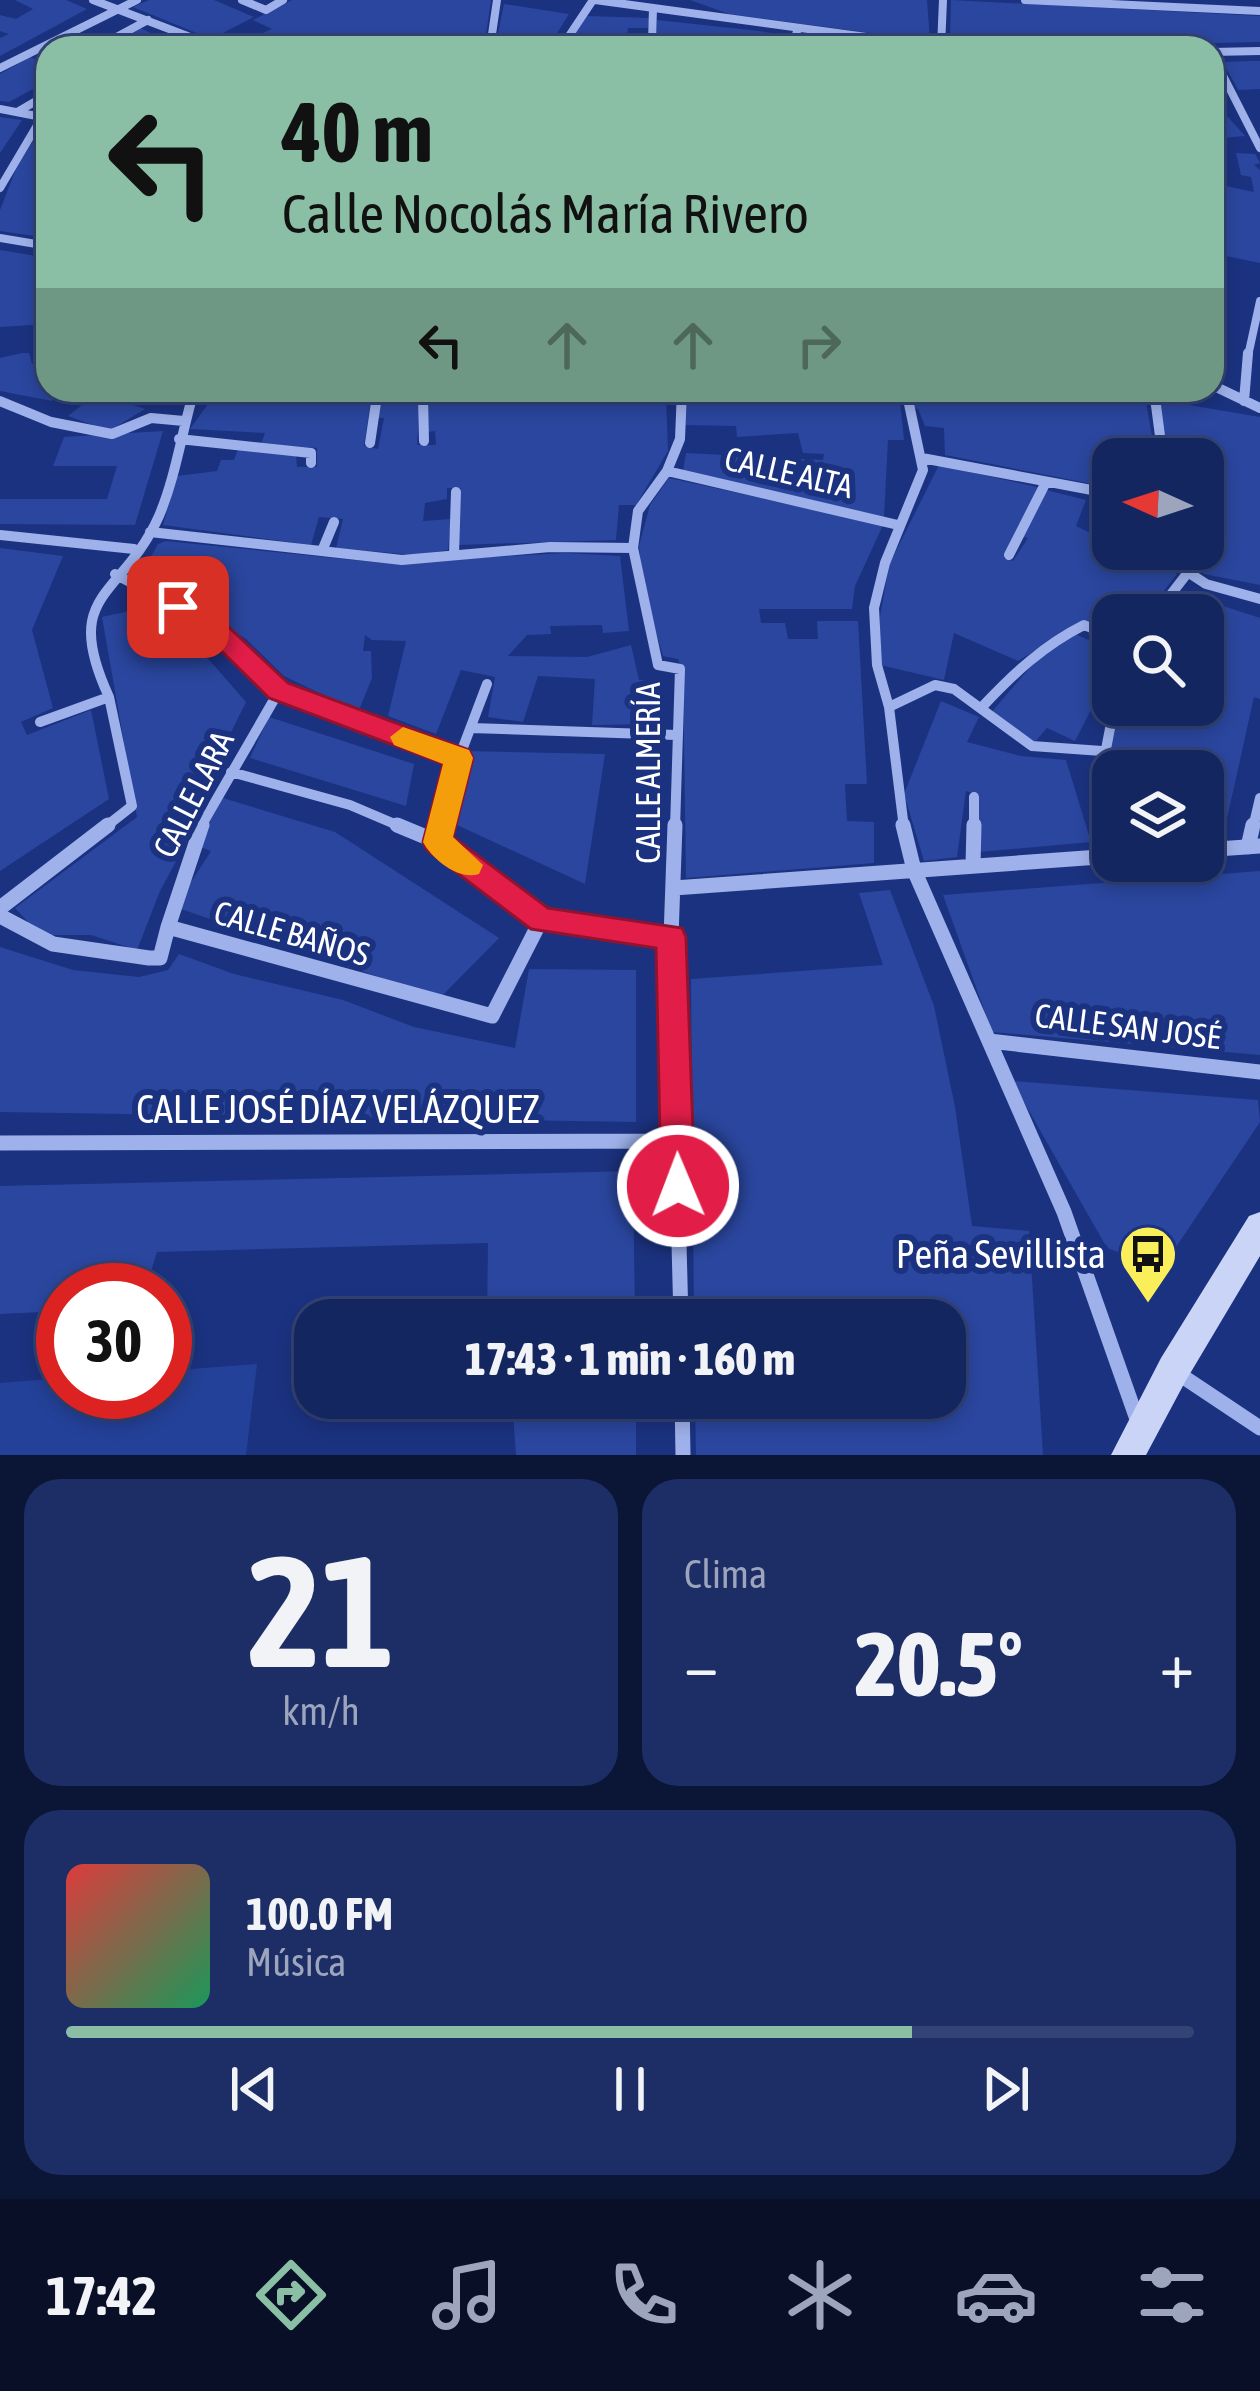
<!DOCTYPE html>
<html lang="es">
<meta charset="utf-8">
<style>
:root{--surface:#142660;--page:#1d2e66;--text:#f1f3f6;--muted:#9da5bd;--line:#334375;--accent:#8abfa5}
body{margin:0;font-family:"Asap Condensed",sans-serif;background:var(--page);color:var(--text);height:100vh;display:flex;flex-direction:column;font-size:45px;white-space:nowrap}
*{box-sizing:border-box;margin:0}
p{font-size:39px;color:var(--muted)}
.icon{flex:none;width:66px;height:66px;fill:none;stroke:currentColor;stroke-width:2;stroke-linecap:round;stroke-linejoin:round}
.map{position:relative;height:1455px;overflow:hidden}
.details{display:flex;flex-direction:column;gap:24px;padding:24px;background:#0b1535;flex:1}
.details>*{flex:none}
.banner{position:absolute;left:36px;top:36px;width:1188px;height:366px;border-radius:36px;box-shadow:0 6px 18px #0003,0 0 0 3px var(--line);background:#8abfa5;color:#111;overflow:hidden}
.needle{width:78px;rotate:273deg}
.controls{position:absolute;left:1092px;top:438px;display:grid;gap:24px}
.controls a{display:grid;place-items:center;width:132px;height:132px;border-radius:24px;background:var(--surface);box-shadow:0 6px 18px #0003,0 0 0 3px var(--line);font-size:60px}
.speed{position:absolute;left:36px;top:1263px;display:flex;gap:24px;font-size:60px;font-weight:700;text-align:center}
.speed>*{display:grid;place-content:center;width:156px;height:156px;border-radius:50%;background:var(--surface);box-shadow:0 6px 18px #0003,0 0 0 3px var(--line);line-height:1}
.speed .limit{border:18px solid #d22;background:#fff;color:#111}
.pin{position:absolute;display:grid;place-items:center;width:102px;height:102px;color:#fff;margin:-51px;border-radius:24px;box-shadow:0 6px 18px #0006}
.me{position:absolute;width:132px;margin:-66px;rotate:359deg;stroke-linejoin:round;filter:drop-shadow(0 0 9px #0008)}
.turn{display:flex;align-items:center;gap:42px;height:252px;padding:0 48px;font-size:54px}
.turn .icon{width:156px;height:156px;stroke-width:2.5}
.turn b{display:block;font-size:84px;line-height:102px}
.lanes{display:flex;align-items:center;height:114px;padding:0 48px;background:#0003;justify-content:center;gap:60px;direction:ltr}
.lanes .off{opacity:.35}
.big{font-size:90px;font-weight:800;line-height:1.1}
.details .card{flex:1;display:flex;flex-direction:column;justify-content:center;gap:18px;min-width:0;padding:0 42px;border-radius:36px;background:var(--page)}
.details .dial{align-items:center;gap:0}
.dial b{font-size:156px;line-height:1}
.song{display:flex;align-items:center;gap:36px}
.cover{width:144px;height:144px;border-radius:18px;background:linear-gradient(135deg,hsl(0 70% 55%),hsl(150 70% 35%))}
.played{height:12px;border-radius:6px;background:linear-gradient(90deg,var(--accent) 75%,var(--line) 75%)}
.keys{display:flex;justify-content:space-around;direction:ltr}
.heat{display:flex;justify-content:space-between;align-items:center;font-size:66px;direction:ltr}
.details .tiles{flex:1;display:grid;gap:24px;grid-template-columns:1fr 1fr}
.card:last-child{grid-column:span 2}
.trip{position:absolute;left:294px;top:1299px;width:672px;height:120px;border-radius:36px;background:var(--surface);box-shadow:0 6px 18px #0003,0 0 0 3px var(--line);font-weight:800;line-height:120px;text-align:center}
.dock{display:flex;height:192px;justify-content:space-around;align-items:center;background:#080f26;color:var(--muted)}
.dock .icon{width:84px;height:84px}
.dock .on{color:var(--accent)}
.dock b{font-size:54px;color:var(--text)}
.map>svg:first-child{display:block}
</style>
<div class="map">
<svg width="1260" height="1455" viewBox="0 0 1260 1455">
<rect width="100%" height="100%" fill="#1b3280"/>
<path fill="#244199" d="M257,1364l-11,91h-246v-72l63,-5v14h102v-21z"/>
<path fill="#2a469e" d="M15,0h51l21,9 -87,47v-18l9,-4 -9,-3v-16l16,4 17,-10z
M149,0h65l40,17 -43,22 -78,-32z
M292,0h199l-7,48h-207l17,-10 -10,-5 -29,15h-27l44,-19 -19,-9z
M690,0h237l3,41 -201,-27z
M951,0l309,16v26l-186,4 -124,-8z
M504,4l65,10 -21,34h-53z
M587,16l63,2 -2,10h-20l-1,7h23l-2,13h-83z
M657,20l102,11 18,3 -6,14h-116z
M138,27l45,21h-83z
M802,38l87,7v3h-93z
M30,57l18,7v17l-39,21 -9,-1v-27z
M1250,61h10v28l-22,1 -15,-28z
M1212,116l16,1 17,19 -33,3z
M0,117l22,3 -22,33z
M43,125l5,1v112l-48,-7v-21l16,-41z
M1236,153l19,1 5,9 -6,2 6,5v93l-48,-10v-70l42,9 -3,-15 -10,-2z
M0,250l48,8v66l-48,3z
M22,353h7l3,11 16,2v24h13l-9,11 -52,-10v-33z
M218,390l153,9 -7,47 14,3 6,-31h-9l6,-19h39l-3,46h19l-1,-14 -7,1 -1,-31 111,-11 128,7 2,54 -32,54h-17l-3,35 -158,5 3,-57h-14v11l-22,4 -2,18 28,-2 -3,31 -33,5 -79,-7 7,-29 -24,-2 -8,28 -148,-20 14,-49 40,-5 4,-11h13l4,-11 58,6 1,12h20v-19l-56,-4 4,-11 -75,-4z
M767,390h132l5,50h-16l-4,77 -201,-46 3,-18 137,7 1,-6 -21,-1 -5,-20 -61,4 -1,-11 -52,-1 -1,-32z
M910,390h234l12,69h-43v29l-168,-33 -1,-27 -19,-2 -7,-17 -6,-1z
M97,393l48,16 -36,22 -41,-15z
M1159,400l101,17v168l-56,-11 -29,-21v-4h28v-90h-39z
M163,431l-28,94 -135,-1v-25h107l10,-33h-64l11,-29z
M939,465l102,23 -37,70 9,3 15,-23 -8,-2 26,-46 40,10 -10,26 37,18v5h11l53,25 -32,41h-32v19l-31,-12 -64,39 -64,-28 -10,47 -64,-15v-48l9,-52z
M669,478l214,47 -28,61 -3,23h-93l2,14h24l3,16h30l-1,-18h41l9,163h-22l2,37 27,1v41l-188,15 -3,-206 -5,-13 -15,-3 -21,-71 -3,-39 11,-41z
M166,541l218,22 182,-10 54,3 9,75 -26,2 -1,-8 -52,1 1,8 -24,1 -19,21 79,1 44,-12 8,35h21l-5,44 -63,1 3,-46 -57,-3 -15,46 -35,-5 7,-40 -34,-7 -25,64 -48,-18 18,-75 -34,-1 -7,-5 -2,16h8l1,27 -13,32 -21,-8 -54,-26 -38,-37 -106,-63 18,-32z
M0,548l63,8 -31,74 21,78 -32,14 6,13 64,-25 18,89 -109,72z
M1217,604l43,14v81l-6,-2 -30,135 -21,1v-62h-90l-2,24 -3,-29 12,-61h83v-83l9,3z
M138,609l45,21 63,72 -58,117 -9,-1 -9,12 17,11 -27,50 -23,59 -46,-15h-51l-25,-27 122,-91 -35,-200z
M1073,633l40,18v52l-17,-3 -21,41 -28,-13 -13,15 -45,-28 56,-65z
M941,701l38,16 -12,25 54,14 45,4 25,82 -113,10 1,-57 -13,-4 -9,66 -33,4 -20,-67z
M269,717l145,47 -8,42 -156,-48z
M467,751l138,3 -20,130 -130,-60z
M223,798l112,34 164,106 -59,60 -265,-91 36,-56 -16,-6z
M1260,871v184l-268,-23 -49,-137z
M890,890l44,116 21,101 17,119 57,5 14,224h-347l-1,-57h250v-78h-251l-3,-341 192,-14 -24,-72z
M0,947l73,23 66,7 29,-7 11,-16 55,20 109,26 71,27 101,21 14,-79 107,1v152l-636,-10z
M1012,1081l246,19 2,22 -98,146 -55,-20z
M633,1171l2,149h-148l1,-77 -331,9 -12,38h-82v21l-63,3v-128z
M512,1398h124v57h-120z"/>
<g fill="none" stroke-linecap="round" stroke-linejoin="round">
<path stroke="#9eb1ea" stroke-width="8" d="M93,0l126,48
M242,0l24,10 17,-10
M595,0l301,41 132,7
M1025,0l235,11
M652,42l1,-34
M941,47l2,-47
M96,48l52,-28
M490,48l7,-48
M561,48l32,-48
M792,48l6,-20
M1212,52l48,-1
M1212,54l48,94
M0,68l137,-68
M0,109l47,9
M19,111l29,-17
M0,188l42,-71
M0,238l48,8
M1248,356l12,-55"/>
<path stroke="#9eb1ea" stroke-width="10" d="M1212,385l48,23
M304,390l119,7 65,-3
M1154,390l9,69
M423,397l1,44
M0,401l51,21 61,12 39,-16 33,3
M1244,401l4,-48
M179,439l132,14v10
M370,443l7,-47
M922,458l191,36
M667,471l231,54
M150,532l252,28 148,-13 83,1
M0,535l134,14
M1173,549l1,14 32,21 54,15
M322,551l12,-29
M454,554l2,-62
M1009,555l36,-71
M115,574l94,50 70,67 180,67
M1155,615l34,-44
M109,697c-49,-106 13,-98 50,-181 16,-38 22,-79 33,-118l11,-8
M983,706c30,-32 61,-61 101,-81l29,12
M889,707l46,-22 19,4 78,57 70,5
M1113,713l-11,57 11,57
M40,722l69,-25 23,109 -28,22
M471,728l205,7
M231,772l119,33 54,23
M200,828l79,-137
M442,828l17,-70 28,-74
M675,828l5,-159 -22,-4 -25,-117 5,-37 29,-40 13,-32 2,-49
M904,828l-15,-121 -12,-42 -3,-57 11,-45 38,-93 -17,-80
M974,828v-31
M1253,828l7,-30"/>
<path stroke="#9eb1ea" stroke-width="15" d="M397,825l41,17 103,78 130,17
M675,825l-4,112 10,383
M903,825l11,45 150,342 74,210
M438,842l4,-17
M1248,847l5,-22
M1203,850l57,-4
M973,865l1,-40
M674,888l439,-32
M0,908l108,-83
M0,916l53,28 96,14h11l8,-31 324,89 49,-96
M168,927l34,-102
M989,1041l271,31
M0,1143l677,-2
M1176,1372l84,56
M682,1398l1,57"/>
<path fill="#cad4f7" fill-rule="evenodd" d="M1260,1212v44l-75,126 -39,73h-35l50,-97 88,-142z"/>
</g>
<path fill="#e11d48" stroke="#92132f" stroke-width="3" d="M178,598l40,19 70,66 181,67 4,8 -20,79 95,71 134,20 4,9 9,249 -5,11 -12,5 -12,-5 -5,-11 -5,-238 -125,-19 -104,-79 -4,-8 20,-78 -174,-66 -69,-68 -35,-23z"/>
<path fill="#f59e0b" d="M403,727l66,23 4,8 -20,79 30,28 -4,9c-20,7 -47,-15 -56,-32l20,-78 -49,-19 -4,-8z"/>
<defs>
<g id="bus-pin" transform="scale(3)"><path d="M0 17L-7.5 6A9.5 9.5 0 1 1 7.5 6Z" fill="#fbee5b" stroke="#1b3280"/><path d="M-5-6H5V4H4V6H2V4H-2V6H-4V4H-5ZM-3.5-4V0h7V-4ZM-3.5 1.2v1.5H-2V1.2ZM2 1.2v1.5H3.5V1.2Z" fill="#111"/></g>
</defs>
<g fill-rule="evenodd">
<use href="#bus-pin" x="1148" y="1254"/>
</g>
<g text-anchor="middle" dominant-baseline="central" stroke-width="12" stroke-linejoin="round" paint-order="stroke">
<g font-size="33" fill="#fff" stroke="#1b3280">
<text transform="translate(789 472) rotate(13)">CALLE ALTA</text>
<text transform="translate(648 773) rotate(-90)">CALLE ALMERÍA</text>
<text transform="translate(193 794) rotate(-63)">CALLE LARA</text>
<text transform="translate(292 933) rotate(16)">CALLE BAÑOS</text>
<text transform="translate(1128 1026) rotate(7)">CALLE SAN JOSÉ</text>
</g>
<g font-size="39" fill="#fff" stroke="#1b3280">
<text x="338" y="1109">CALLE JOSÉ DÍAZ VELÁZQUEZ</text>
</g>
<g font-size="39" fill="#fff" stroke="#1b3280" text-anchor="end">
<text x="1106" y="1254">Peña Sevillista</text>
</g>
</g>
</svg>
<div class="controls">
<a><svg class="needle" viewBox="-14 -14 28 28"><path d="M0-13l5 13h-10z" fill="#e53935"/><path d="M0 13l5-13h-10z" fill="#9da5bd"/></svg></a>
<a><svg class="icon" aria-label="search" viewBox="0 0 24 24"><circle cx="10" cy="10" r="6"/><path d="M15 15l6 6"/></svg></a>
<a><svg class="icon" aria-label="layers" viewBox="0 0 24 24"><path d="M12 4l9 5-9 5-9-5zM3 14l9 5 9-5"/></svg></a>
</div>
<div class="speed"><div class="limit">30</div></div>
<div class="pin" style="left:178px;top:607px;background:#d93025"><svg class="icon" aria-label="arrive" viewBox="0 0 24 24"><path d="M6 21V4h12l-3 4 3 4H6"/></svg></div>
<svg class="me" style="left:678px;top:1186px" viewBox="-20 -20 40 40"><circle r="17" fill="#e11d48" stroke="#fff" stroke-width="3"/><path d="M0-11L8 9 0 5-8 9z" fill="#fff"/></svg>
<div class="trip">17:43 · 1 min · 160 m</div>
<div class="banner">
<div class="turn"><svg class="icon" aria-label="left" viewBox="0 0 24 24"><path d="M17 20v-9H6M10 6l-5 5 5 5"/></svg><div><b>40 m</b>Calle Nocolás María Rivero</div></div>
<div class="lanes"><svg class="icon" aria-label="left" viewBox="0 0 24 24"><path d="M17 20v-9H6M10 6l-5 5 5 5"/></svg><svg class="icon off" aria-label="ahead" viewBox="0 0 24 24"><path d="M12 20V5M6 11l6-6 6 6"/></svg><svg class="icon off" aria-label="ahead" viewBox="0 0 24 24"><path d="M12 20V5M6 11l6-6 6 6"/></svg><svg class="icon off" aria-label="right" viewBox="0 0 24 24"><path d="M7 20v-9h11M14 6l5 5-5 5"/></svg></div>
</div>
</div>
<section class="details">
<div class="tiles">
<div class="card dial"><b>21</b><p>km/h</p></div>
<div class="card"><p>Clima</p>
<div class="heat"><a>−</a><b class="big">20.5°</b><a>+</a></div>
</div>
<div class="card">
<div class="song"><i class="cover"></i><div><b>100.0 FM</b><p>Música</p></div></div>
<div class="played"></div>
<div class="keys"><svg class="icon" aria-label="previous" viewBox="0 0 24 24"><path d="M18 5L8 12l10 7zM5 5v14"/></svg><svg class="icon" aria-label="pause" viewBox="0 0 24 24"><path d="M8 5v14M16 5v14"/></svg><svg class="icon" aria-label="next" viewBox="0 0 24 24"><path d="M6 5l10 7-10 7zM19 5v14"/></svg></div>
</div>
</div>
</section>
<nav class="dock">
<b>17:42</b>
<svg class="icon on" aria-label="directions" viewBox="0 0 24 24"><path d="M12 3l9 9-9 9-9-9zM9 14v-3h6M13 9l2 2-2 2"/></svg>
<svg class="icon" aria-label="music" viewBox="0 0 24 24"><path d="M9 18V5l10-2v13"/><circle cx="6" cy="18" r="3"/><circle cx="16" cy="16" r="3"/></svg>
<svg class="icon" aria-label="phone" viewBox="0 0 24 24"><path d="M5 4h4l2 5-3 2q2 4 5 5l2-3 5 2v4C11 20 4 13 5 4z"/></svg>
<svg class="icon" aria-label="climate" viewBox="0 0 24 24"><path d="M12 3v18M4 7l16 10M4 17L20 7"/></svg>
<svg class="icon" aria-label="car" viewBox="0 0 24 24"><path d="M5 17H2v-5l4-1 3-4h7l3 4 3 1v5h-3M9 17h6M6 11h13"/><circle cx="7" cy="17" r="2"/><circle cx="17" cy="17" r="2"/></svg>
<svg class="icon" aria-label="filters" viewBox="0 0 24 24"><path d="M4 7h16M4 17h16"/><circle cx="9" cy="7" r="2"/><circle cx="15" cy="17" r="2"/></svg>
</nav>
